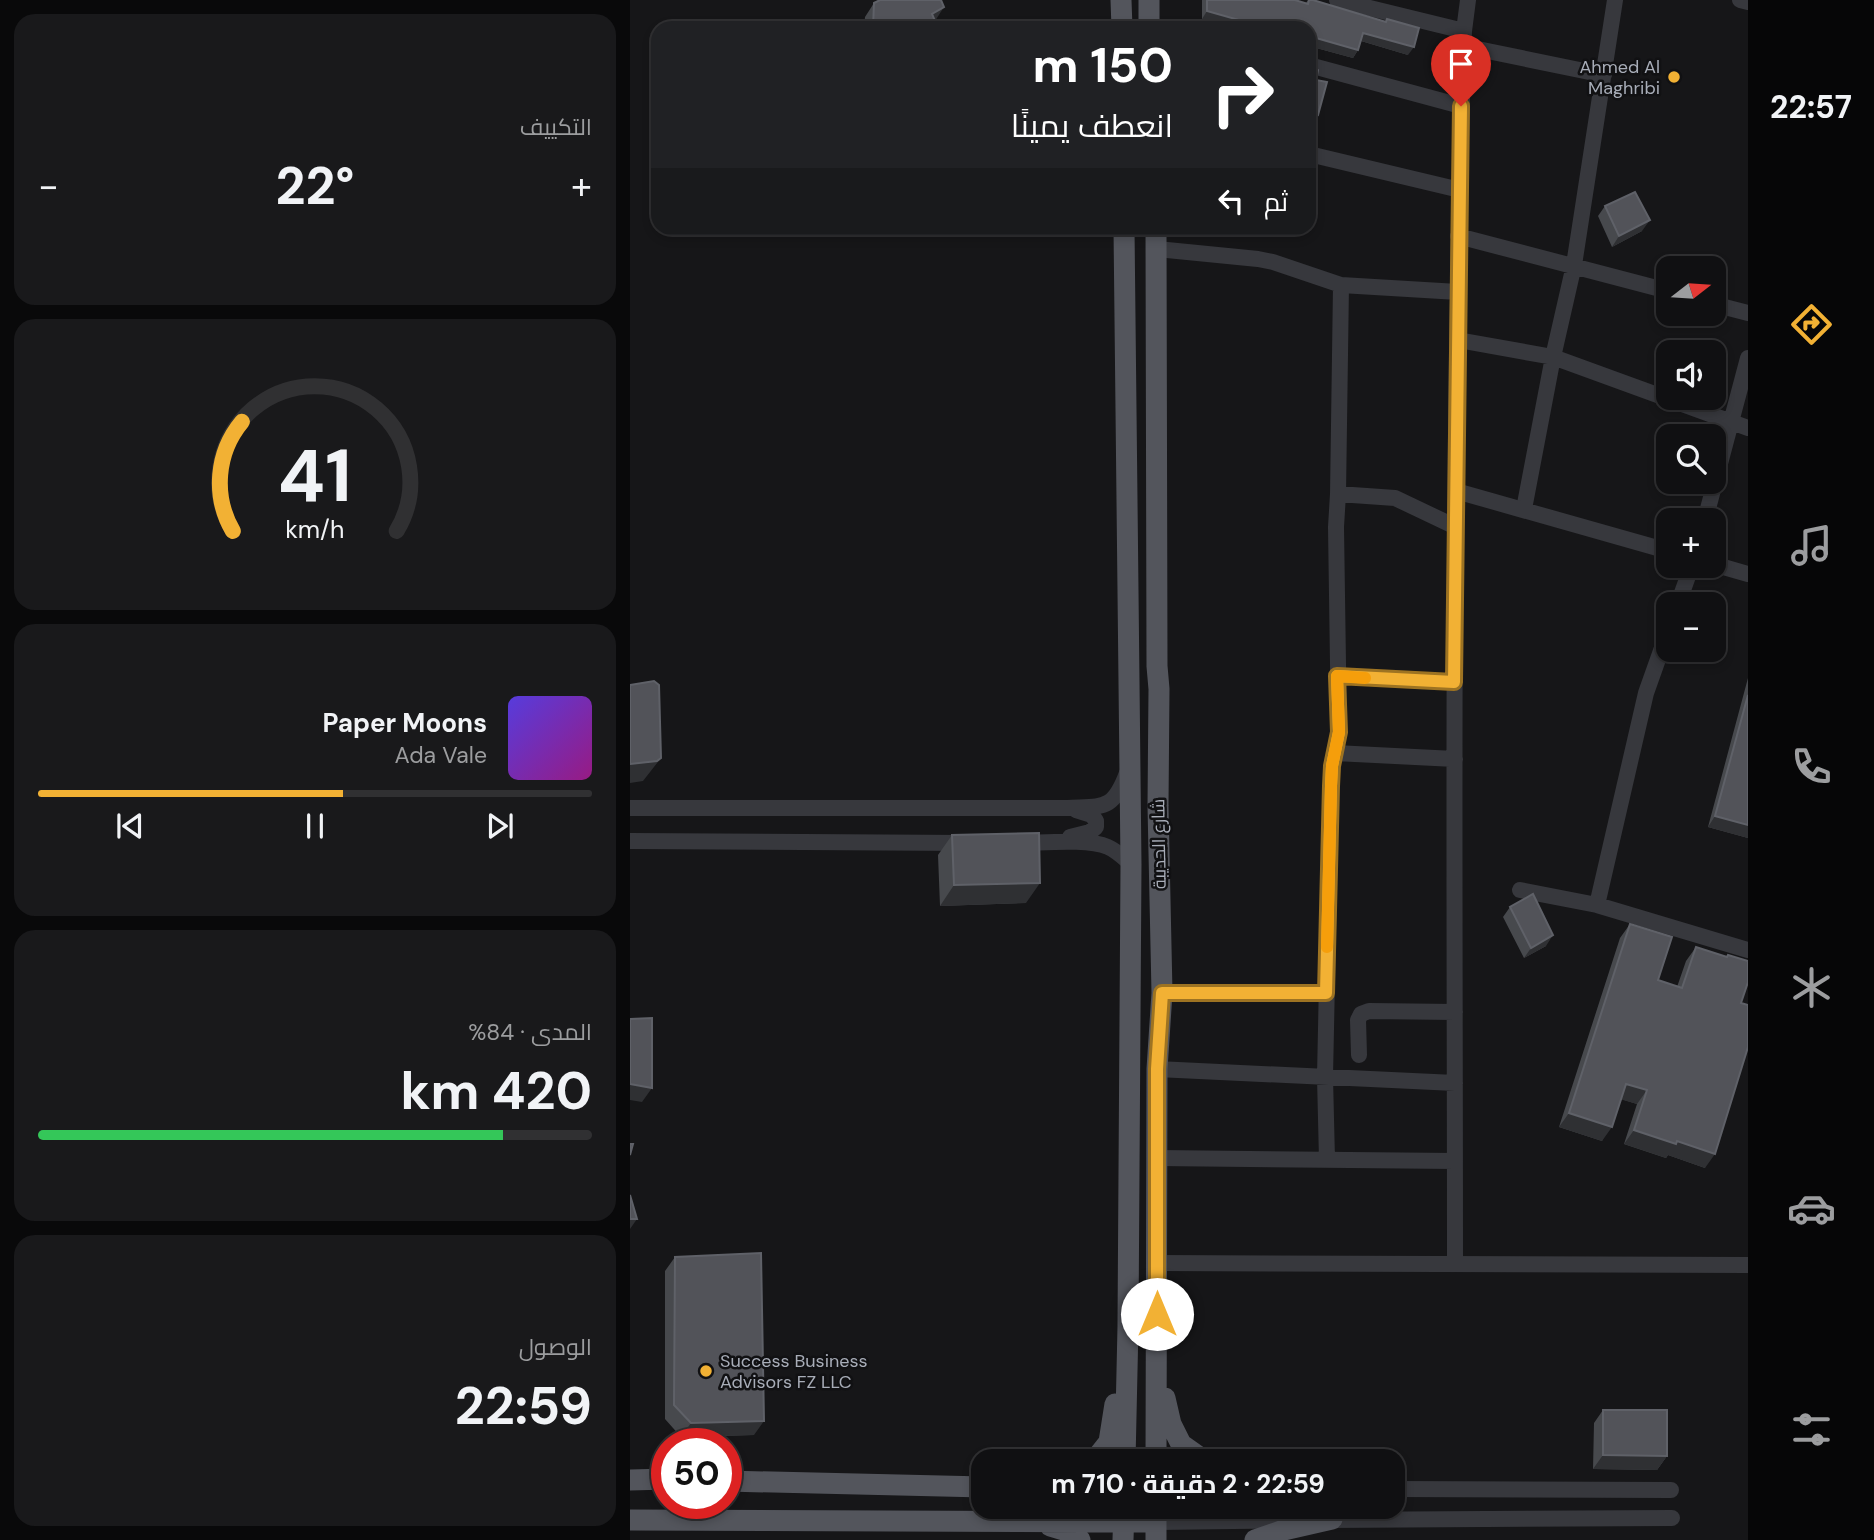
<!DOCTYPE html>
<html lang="ar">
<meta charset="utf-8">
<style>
:root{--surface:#101012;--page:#19191b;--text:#f1f3f6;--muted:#9c9d9f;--line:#303032;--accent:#f2b134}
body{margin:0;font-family:"DM Sans",Cairo,sans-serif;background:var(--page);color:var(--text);direction:rtl;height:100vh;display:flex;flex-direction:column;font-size:26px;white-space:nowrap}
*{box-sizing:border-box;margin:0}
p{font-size:23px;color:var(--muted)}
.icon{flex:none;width:38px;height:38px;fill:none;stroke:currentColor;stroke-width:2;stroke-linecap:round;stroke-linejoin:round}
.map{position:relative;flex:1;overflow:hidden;direction:ltr}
.drawer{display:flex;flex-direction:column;gap:14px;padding:14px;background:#09090a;width:630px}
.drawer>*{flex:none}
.guide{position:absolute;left:21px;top:21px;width:665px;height:214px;border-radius:21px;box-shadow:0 4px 10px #0003,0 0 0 2px var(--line);direction:rtl;background:#202124;color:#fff;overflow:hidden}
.needle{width:46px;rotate:73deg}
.tools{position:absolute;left:1026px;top:256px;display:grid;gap:14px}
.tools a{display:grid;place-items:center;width:70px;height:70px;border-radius:14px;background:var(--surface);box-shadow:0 4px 10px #0003,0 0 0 2px var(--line);font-size:35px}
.speed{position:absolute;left:21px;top:1428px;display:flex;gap:14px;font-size:35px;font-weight:700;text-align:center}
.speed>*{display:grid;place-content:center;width:91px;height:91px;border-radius:50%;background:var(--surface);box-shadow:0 4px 10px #0003,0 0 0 2px var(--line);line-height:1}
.speed .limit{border:10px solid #d22;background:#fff;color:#111}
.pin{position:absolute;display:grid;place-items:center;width:60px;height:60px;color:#fff;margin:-72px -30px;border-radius:50% 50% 50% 0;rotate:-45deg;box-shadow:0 0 7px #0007}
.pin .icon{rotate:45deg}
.me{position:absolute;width:77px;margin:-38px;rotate:0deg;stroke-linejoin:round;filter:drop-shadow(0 0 5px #0008)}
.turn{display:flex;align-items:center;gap:24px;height:147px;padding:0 28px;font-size:32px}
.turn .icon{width:91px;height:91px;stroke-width:2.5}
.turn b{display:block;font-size:49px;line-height:60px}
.then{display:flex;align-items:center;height:66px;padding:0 28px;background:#0003;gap:14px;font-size:26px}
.big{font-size:52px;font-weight:700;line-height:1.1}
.drawer .widget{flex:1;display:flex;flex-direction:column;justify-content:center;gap:10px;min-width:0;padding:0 24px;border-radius:21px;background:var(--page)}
.drawer .dial{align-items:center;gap:0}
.dial svg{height:182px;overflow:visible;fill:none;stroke:var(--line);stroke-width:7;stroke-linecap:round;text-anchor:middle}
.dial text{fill:var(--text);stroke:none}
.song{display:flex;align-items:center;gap:21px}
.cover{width:84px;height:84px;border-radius:10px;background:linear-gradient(135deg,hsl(250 70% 55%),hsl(310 70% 35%))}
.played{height:7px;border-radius:4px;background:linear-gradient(90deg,var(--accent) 55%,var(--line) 55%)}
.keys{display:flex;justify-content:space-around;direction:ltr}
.heat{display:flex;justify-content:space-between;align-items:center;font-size:38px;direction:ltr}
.charge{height:10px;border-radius:5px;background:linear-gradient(90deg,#34c759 84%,var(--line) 0)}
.trip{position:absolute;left:341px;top:1449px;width:434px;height:70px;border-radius:21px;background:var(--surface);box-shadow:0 4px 10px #0003,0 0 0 2px var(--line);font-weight:700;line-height:70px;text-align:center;direction:rtl}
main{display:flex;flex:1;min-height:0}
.tabs{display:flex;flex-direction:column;width:126px;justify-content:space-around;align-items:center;background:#060607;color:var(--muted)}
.tabs .icon{width:49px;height:49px}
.tabs .current{color:var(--accent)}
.tabs b{font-size:32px;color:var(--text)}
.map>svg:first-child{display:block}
</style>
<main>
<nav class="tabs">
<b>22:57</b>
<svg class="icon current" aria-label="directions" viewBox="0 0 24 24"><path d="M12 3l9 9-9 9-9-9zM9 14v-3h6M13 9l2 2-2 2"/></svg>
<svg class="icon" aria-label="music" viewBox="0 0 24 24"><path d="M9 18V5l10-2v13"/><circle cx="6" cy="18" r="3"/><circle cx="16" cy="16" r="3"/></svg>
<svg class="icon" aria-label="phone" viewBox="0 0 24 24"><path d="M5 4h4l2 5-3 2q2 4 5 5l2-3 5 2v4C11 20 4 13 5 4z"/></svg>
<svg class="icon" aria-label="climate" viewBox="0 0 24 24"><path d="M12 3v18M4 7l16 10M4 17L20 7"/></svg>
<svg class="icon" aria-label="car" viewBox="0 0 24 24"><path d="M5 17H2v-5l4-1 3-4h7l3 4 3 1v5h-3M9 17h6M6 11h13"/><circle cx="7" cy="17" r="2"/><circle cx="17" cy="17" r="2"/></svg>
<svg class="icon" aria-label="filters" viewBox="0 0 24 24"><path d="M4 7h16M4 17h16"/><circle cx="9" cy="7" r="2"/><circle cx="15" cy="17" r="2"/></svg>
</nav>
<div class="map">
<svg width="1118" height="1540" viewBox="0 0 1118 1540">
<rect width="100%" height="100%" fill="#161618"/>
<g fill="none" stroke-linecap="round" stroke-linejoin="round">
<path stroke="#37383d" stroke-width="16" d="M707,0l127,31
M1110,0l8,2
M833,46l141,29
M679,65l152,41
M679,154l151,36
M828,236l210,55
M527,249l101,10 15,3 68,23 117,7
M1083,304l35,9
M828,340l95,17 195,71
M826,491l212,60
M708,494l57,4 61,29
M894,509l29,-152 21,-92 41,-265
M1075,520l43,-162
M1083,564l35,10
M1048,604l14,-39
M707,676l117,6
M705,753l120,6
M0,808h437c36,-2 46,3 60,-35
M440,837l20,-5 6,-5v-6l-4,-6 -16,-5
M0,841l337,2
M387,843c25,0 70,-5 91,4 9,4 16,11 23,17
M890,890l77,15 151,45
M967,905l49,-212 22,-62
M532,993h164
M729,1055l-1,-35 3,-6 8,-3 86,1
M527,1069l298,14
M527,1158l298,3
M697,1160l-2,-83 6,-291 1,-20 7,-34 -3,-205 2,-33 3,-209
M527,1263l591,2
M825,1264c0,-411 -4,-822 9,-1233l4,-31
M763,1489l278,1
M693,1520l349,-2
M526,1522l144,-2"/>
<path stroke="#53555c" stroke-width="21" d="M491,0l1,28
M519,0v28
M494,228l7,636 -3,462 -3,135
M535,1398l6,26 10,20 24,17
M464,1461l15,-19 6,-38
M526,1461l1,-392 5,-76 -4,-187 1,-117 -2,-23 -1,-438
M0,1480l37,-1
M96,1481l258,6
M0,1520l526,2
M420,1526l17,5 13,9
M493,1540l1,-33
M526,1540v-33
M625,1540l29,-10 48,-11"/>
</g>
<path fill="#47494d" d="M572,0h93l11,3 2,-3 76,22 3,-3 21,36 -47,-14 -3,9 -5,8 -44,-12v-18h-74l-33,-9z
M244,3l61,17 3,8h-74l1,-11z
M975,206l37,25 -30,16 -14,-31z
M1118,678v160l-40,-11z
M322,835l74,68 -86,3 -2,-51z
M880,907l36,39 -22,12 -21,-41z
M1000,924l28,56 19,7 9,-26 10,-14 30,10 2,-2 13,48 -36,165 -37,-13 -2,3 -42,-14 13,-40 -16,-5 -19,42 -43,-14 61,-189z
M45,1257l79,178 -73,2 -16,-18v-148z
M973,1410l64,46 -10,14 -64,-1 1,-46z"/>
<path fill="#2f3033" d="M314,7l-9,14 -3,-7z
M577,11l60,17h-32l-33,-9z
M733,33l51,14 -6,8 -50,-15z
M679,36l49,14 -5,8 -44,-12z
M679,113l9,2 -5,7 -4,-1z
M1020,220l-8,11 -30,16 7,-11z
M31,758l-18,23 -13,2v-19z
M1085,816l33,9v13l-40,-11z
M410,883l-14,20 -86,3 14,-21z
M923,935l-7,11 -22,12 7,-10z
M0,1084l22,4 -10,14 -12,-2z
M996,1084l21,6 -10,14 -21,-6z
M939,1113l43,14 -10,14 -43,-14z
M1004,1130l43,11 38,13 -10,14 -37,-13 -2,3 -42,-14z
M0,1219h7l-7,10z
M134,1421l-10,14 -73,2 10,-14z
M973,1455l64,1 -10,14 -64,-1z"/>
<path fill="#525359" stroke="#5f6168" stroke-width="2" d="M250,0h61l3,7 -12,7 6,14h-65l1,-25z
M577,0h88l13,4 1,-4h4l73,22 1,-3 32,9 -5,19 -51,-14 -5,17 -49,-14v-8h-42l-60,-17z
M679,66l9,4 -2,10 11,2 -9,33 -9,-2z
M1005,192l15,28 -31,16 -14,-30z
M24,681l5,4 2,73 -4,3 -27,3v-79z
M1118,695v130l-33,-9z
M409,833l1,50 -86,2 -2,-50z
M903,894l20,41 -22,13 -21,-41z
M1000,924l42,13 -14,43 24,8 14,-41 31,10 1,-2 20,6v21l-7,21 7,2v42l-33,107 -38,-13 -1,3 -42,-14 13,-40 -21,-6 -14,43 -43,-14z
M22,1018v70l-22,-4v-65z
M0,1144h3l-3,11z
M0,1195l7,24h-7z
M131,1253l3,168 -73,2 -17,-18 1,-148z
M973,1410h64v46l-64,-1z"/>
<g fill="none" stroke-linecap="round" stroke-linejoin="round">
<g stroke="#9d7322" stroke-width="18">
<path id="route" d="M527,1314v-245l5,-76h164l5,-207 1,-20 7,-34 -2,-56 117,6 7,-576"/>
</g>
<use href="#route" stroke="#f2b134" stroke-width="12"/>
<path stroke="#f59e0b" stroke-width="12" d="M697,947l4,-161 1,-20 7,-34 -2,-56 28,2"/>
</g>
<g fill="#f2b134" stroke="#111113" stroke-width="2.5">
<circle cx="1044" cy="77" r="7"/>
<circle cx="76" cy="1371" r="7"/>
</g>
<g text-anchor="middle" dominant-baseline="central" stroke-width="5" stroke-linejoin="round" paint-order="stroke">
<g font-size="18" fill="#a8adb8" stroke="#111113" text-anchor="end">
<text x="1030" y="67">Ahmed Al<tspan x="1030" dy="21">Maghribi</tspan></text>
<text x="90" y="1361" text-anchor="start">Success Business<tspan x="90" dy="21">Advisors FZ LLC</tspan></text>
</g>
<g font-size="18" fill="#a8adb8" stroke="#111113">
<text transform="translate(529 844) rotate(-91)">شارع الحديبة</text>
</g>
</g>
</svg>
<div class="tools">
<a><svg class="needle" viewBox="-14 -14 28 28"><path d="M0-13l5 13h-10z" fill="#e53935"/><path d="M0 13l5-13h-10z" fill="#9c9d9f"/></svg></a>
<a><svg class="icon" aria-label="sound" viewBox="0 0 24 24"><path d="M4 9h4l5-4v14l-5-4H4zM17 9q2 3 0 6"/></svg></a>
<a><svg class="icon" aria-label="search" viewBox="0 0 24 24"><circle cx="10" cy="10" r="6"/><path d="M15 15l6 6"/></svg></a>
<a>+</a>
<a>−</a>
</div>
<div class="speed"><div class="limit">50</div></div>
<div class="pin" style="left:831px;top:106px;background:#d93025"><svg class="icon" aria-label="arrive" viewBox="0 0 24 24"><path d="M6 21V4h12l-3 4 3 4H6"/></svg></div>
<svg class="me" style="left:527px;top:1314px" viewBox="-20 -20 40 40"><circle r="19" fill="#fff"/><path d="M0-13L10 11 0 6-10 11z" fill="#f2b134"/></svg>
<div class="trip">22:59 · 2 دقيقة · 710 m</div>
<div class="guide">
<div class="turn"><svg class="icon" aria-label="right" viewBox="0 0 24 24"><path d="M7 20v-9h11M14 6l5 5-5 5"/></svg><div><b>150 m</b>انعطف يمينًا</div></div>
<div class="then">ثم<svg class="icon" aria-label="left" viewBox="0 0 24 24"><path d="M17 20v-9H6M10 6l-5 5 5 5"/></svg></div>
</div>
</div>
<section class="drawer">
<div class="widget"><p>التكييف</p>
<div class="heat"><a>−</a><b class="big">22°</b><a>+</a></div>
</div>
<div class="widget dial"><svg viewBox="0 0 100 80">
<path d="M14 69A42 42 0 1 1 86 69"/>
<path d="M14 69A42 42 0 0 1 18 21" stroke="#f2b134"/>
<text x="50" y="56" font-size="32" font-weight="700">41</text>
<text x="50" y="72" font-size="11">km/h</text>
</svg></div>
<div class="widget">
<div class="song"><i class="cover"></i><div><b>Paper Moons</b><p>Ada Vale</p></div></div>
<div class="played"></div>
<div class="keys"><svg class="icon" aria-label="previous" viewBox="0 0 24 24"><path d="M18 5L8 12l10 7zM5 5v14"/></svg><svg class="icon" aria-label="pause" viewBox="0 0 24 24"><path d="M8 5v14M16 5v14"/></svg><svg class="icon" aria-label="next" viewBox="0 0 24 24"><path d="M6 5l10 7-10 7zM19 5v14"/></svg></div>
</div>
<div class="widget"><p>المدى · 84%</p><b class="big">420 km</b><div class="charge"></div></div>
<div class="widget"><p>الوصول</p><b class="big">22:59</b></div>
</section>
</main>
